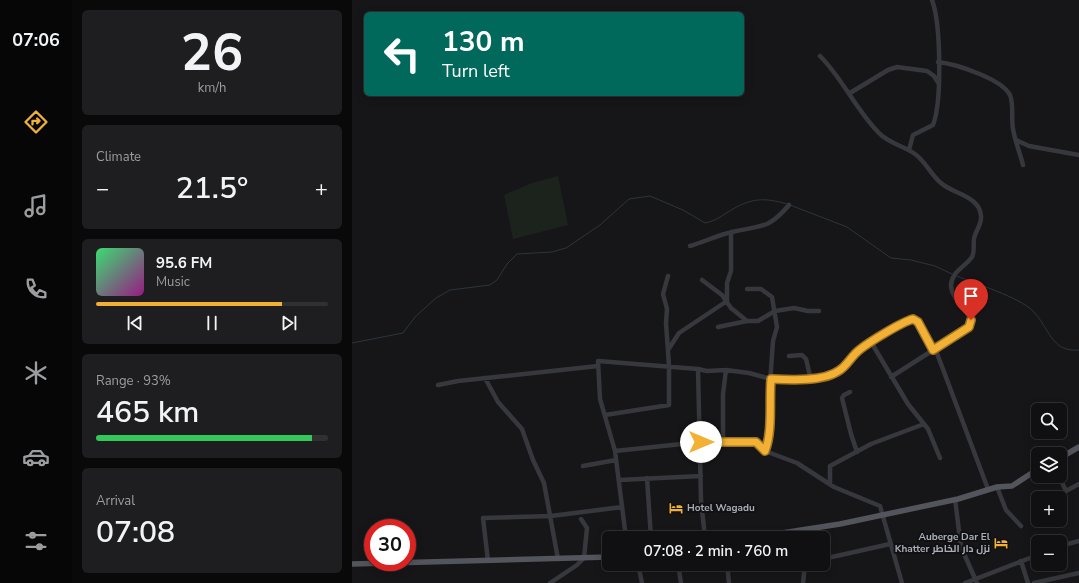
<!DOCTYPE html>
<meta charset="utf-8">
<style>
:root{--surface:#101012;--page:#1e1e20;--text:#f1f3f6;--muted:#9c9d9f;--line:#303032;--accent:#f2b134}
body{margin:0;font-family:"Nunito Sans",Cairo,sans-serif;background:var(--page);color:var(--text);height:100vh;display:flex;flex-direction:column;font-size:15px;white-space:nowrap}
*{box-sizing:border-box;margin:0}
p{font-size:13px;color:var(--muted)}
.icon{flex:none;width:22px;height:22px;fill:none;stroke:currentColor;stroke-width:2;stroke-linecap:round;stroke-linejoin:round}
.map{position:relative;flex:1;overflow:hidden}
.details{display:flex;flex-direction:column;gap:10px;padding:10px;background:#09090a;width:280px}
.details>*{flex:none}
.top-card{position:absolute;left:12px;top:12px;width:380px;height:84px;border-radius:6px;box-shadow:0 2px 10px #0003,0 0 0 1px var(--line);background:#00695c;color:#fff;overflow:hidden}
.controls{position:absolute;left:679px;top:403px;display:grid;gap:8px}
.controls a{display:grid;place-items:center;width:36px;height:36px;border-radius:6px;background:var(--surface);box-shadow:0 2px 10px #0003,0 0 0 1px var(--line);font-size:20px}
.speed{position:absolute;left:12px;top:519px;display:flex;gap:8px;font-size:20px;font-weight:700;text-align:center}
.speed>*{display:grid;place-content:center;width:52px;height:52px;border-radius:50%;background:var(--surface);box-shadow:0 2px 10px #0003,0 0 0 1px var(--line);line-height:1}
.speed .limit{border:6px solid #d22;background:#fff;color:#111}
.pin{position:absolute;display:grid;place-items:center;width:34px;height:34px;color:#fff;margin:-41px -17px;border-radius:50% 50% 50% 0;rotate:-45deg;box-shadow:0 0 4px #0007}
.pin .icon{rotate:45deg}
.me{position:absolute;width:44px;margin:-22px;rotate:90deg;stroke-linejoin:round;filter:drop-shadow(0 0 3px #0008)}
.turn{display:flex;align-items:center;gap:14px;height:84px;padding:0 12px;font-size:18px}
.turn .icon{width:52px;height:52px;stroke-width:2.5}
.turn b{display:block;font-size:28px;line-height:34px}
.big{font-size:30px;font-weight:600;line-height:1.1}
.details .card{flex:1;display:flex;flex-direction:column;justify-content:center;gap:6px;min-width:0;padding:0 14px;border-radius:6px;background:var(--page)}
.details .dial{align-items:center;gap:0}
.dial b{font-size:52px;line-height:1}
.song{display:flex;align-items:center;gap:12px}
.cover{width:48px;height:48px;border-radius:6px;background:linear-gradient(135deg,hsl(140 70% 55%),hsl(310 70% 35%))}
.played{height:4px;border-radius:2px;background:linear-gradient(90deg,var(--accent) 80%,var(--line) 80%)}
.keys{display:flex;justify-content:space-around;direction:ltr}
.heat{display:flex;justify-content:space-between;align-items:center;font-size:22px;direction:ltr}
.charge{height:6px;border-radius:3px;background:linear-gradient(90deg,#34c759 93%,var(--line) 0)}
.trip{position:absolute;left:250px;top:531px;width:228px;height:40px;border-radius:6px;background:var(--surface);box-shadow:0 2px 10px #0003,0 0 0 1px var(--line);font-weight:600;line-height:40px;text-align:center}
main{display:flex;flex:1;min-height:0}
.tab-bar{display:flex;flex-direction:column;width:72px;justify-content:space-around;align-items:center;background:#060607;color:var(--muted)}
.tab-bar .icon{width:28px;height:28px}
.tab-bar .on{color:var(--accent)}
.tab-bar b{font-size:18px;color:var(--text)}
.map>svg:first-child{display:block}
</style>
<main>
<nav class="tab-bar">
<b>07:06</b>
<svg class="icon on" aria-label="directions" viewBox="0 0 24 24"><path d="M12 3l9 9-9 9-9-9zM9 14v-3h6M13 9l2 2-2 2"/></svg>
<svg class="icon" aria-label="music" viewBox="0 0 24 24"><path d="M9 18V5l10-2v13"/><circle cx="6" cy="18" r="3"/><circle cx="16" cy="16" r="3"/></svg>
<svg class="icon" aria-label="phone" viewBox="0 0 24 24"><path d="M5 4h4l2 5-3 2q2 4 5 5l2-3 5 2v4C11 20 4 13 5 4z"/></svg>
<svg class="icon" aria-label="climate" viewBox="0 0 24 24"><path d="M12 3v18M4 7l16 10M4 17L20 7"/></svg>
<svg class="icon" aria-label="car" viewBox="0 0 24 24"><path d="M5 17H2v-5l4-1 3-4h7l3 4 3 1v5h-3M9 17h6M6 11h13"/><circle cx="7" cy="17" r="2"/><circle cx="17" cy="17" r="2"/></svg>
<svg class="icon" aria-label="filters" viewBox="0 0 24 24"><path d="M4 7h16M4 17h16"/><circle cx="9" cy="7" r="2"/><circle cx="15" cy="17" r="2"/></svg>
</nav>
<section class="details">
<div class="card dial"><b>26</b><p>km/h</p></div>
<div class="card"><p>Climate</p>
<div class="heat"><a>−</a><b class="big">21.5°</b><a>+</a></div>
</div>
<div class="card">
<div class="song"><i class="cover"></i><div><b>95.6 FM</b><p>Music</p></div></div>
<div class="played"></div>
<div class="keys"><svg class="icon" aria-label="previous" viewBox="0 0 24 24"><path d="M18 5L8 12l10 7zM5 5v14"/></svg><svg class="icon" aria-label="pause" viewBox="0 0 24 24"><path d="M8 5v14M16 5v14"/></svg><svg class="icon" aria-label="next" viewBox="0 0 24 24"><path d="M6 5l10 7-10 7zM19 5v14"/></svg></div>
</div>
<div class="card"><p>Range · 93%</p><b class="big">465 km</b><div class="charge"></div></div>
<div class="card"><p>Arrival</p><b class="big">07:08</b></div>
</section>
<div class="map">
<svg width="727" height="583" viewBox="0 0 727 583">
<rect width="100%" height="100%" fill="#161618"/>
<path fill="#1c231d" d="M206,176l10,49 -55,14 -9,-44 28,-12z"/>
<g fill="none" stroke-linecap="round" stroke-linejoin="round">
<path stroke="#2c353c" stroke-width="1" d="M438,205l57,22 44,31 20,2 24,6 17,8
M605,276c19,8 62,21 76,35 16,16 18,42 46,39
M0,343l51,-10 12,-16 21,-19 14,-8 40,-5 7,-5 10,-16 10,-10 35,-2 14,-4 34,-23 29,-26 21,-3 33,14 22,13c10,-2 15,-6 23,-11 22,-14 35,-15 59,-8"/>
<path stroke="#37383d" stroke-width="4.5" d="M468,56c23,23 36,54 59,77 9,10 25,13 36,21 11,8 16,21 26,29 12,11 39,13 40,33 1,9 -6,15 -7,23 -1,6 1,12 -2,18 -7,10 -20,14 -21,28 0,17 25,29 18,42l-78,50
M586,62c18,2 64,17 72,33 4,10 1,23 3,34 2,12 7,24 10,36
M498,93l38,-23 9,-3 30,4 7,5 5,8
M664,140l13,6 50,9
M557,150l4,-15 20,-10c9,-23 8,-101 -1,-125
M338,246c14,-4 28,-11 42,-14 29,-7 36,-2 57,-27
M350,280l20,15 9,13 16,13
M395,289h14l11,8 5,30 -4,14 -1,14 -3,44v42l-4,10
M366,327l29,-6h11l17,-10 19,-3 14,3h11
M519,342l37,62 20,25 12,29
M583,348l53,141
M316,350l11,-17 48,-32v-18l4,-12v-39
M437,356l13,-1 4,4 5,21
M346,369l3,131 4,38
M133,378l13,24 24,27 11,31 11,23 14,76
M86,385l20,-4 140,-15
M498,392l-6,3 -2,3 9,36 6,18
M253,415l64,-10v-39l-3,-43 1,-14 -4,-15 5,-18
M371,442v-48l3,-24
M263,451l86,-9h55l9,9 32,12 37,24 46,19 22,77
M231,466l33,-6
M707,476l7,15 13,-7
M295,478l4,60
M267,480l82,-4
M478,484v-18l41,-22 53,-20
M645,487l9,23 15,16
M603,499l6,48 16,36
M449,530l1,8
M274,538l-11,-87 -15,-52 -2,-38 100,8 9,2 19,-1 23,3 22,6 40,1 29,-10 16,-17 33,-21 24,-13 5,3 15,28
M708,546l19,-5
M471,559l67,-15
M136,561l-5,-43 68,-2 71,-9
M669,561l7,22
M286,564l4,19
M326,564l3,19
M375,564l2,19
M198,583l27,-18 7,-7 3,-30 -6,-9
M451,583l2,-19
M613,583l73,-28
M682,583l45,-10"/>
<path stroke="#53555c" stroke-width="5.5" d="M708,458l19,-11
M398,538l90,-14 118,-25 39,-12 15,-1 26,-17
M0,564l257,-7"/>
</g>
<g fill="none" stroke-linecap="round" stroke-linejoin="round">
<g stroke="#9d7322" stroke-width="10">
<path id="route" d="M349,442h55l9,9c8,-20 4,-50 6,-72 19,1 53,3 69,-9 6,-4 10,-11 15,-16 8,-9 47,-32 58,-35l5,3 15,28 36,-23 2,-7"/>
</g>
<use href="#route" stroke="#f2b134" stroke-width="7"/>
</g>
<defs>
<g id="hotel-bare" transform="scale(1.08)"><path d="M-6-4.5h1.5V1H6V5H4.5V3h-9V5H-6ZM-4 0a1.8 1.8 0 1 1 3.6 0ZM.5 0V-2.5h3Q6-2.5 6 0Z" fill="#f2b134" stroke="#111113" stroke-width="2.5" paint-order="stroke"/></g>
</defs>
<g fill-rule="evenodd">
<use href="#hotel-bare" x="324" y="508"/>
<use href="#hotel-bare" x="649" y="543"/>
</g>
<g text-anchor="middle" dominant-baseline="central" stroke-width="4" stroke-linejoin="round" paint-order="stroke">
<g font-size="10" font-weight="bold" fill="#a8adb8" stroke="#111113" text-anchor="start">
<text x="335" y="508">Hotel Wagadu</text>
<text x="638" y="537" text-anchor="end">Auberge Dar El<tspan x="638" dy="12">Khatter نزل دار الخاطر</tspan></text>
</g>
</g>
</svg>
<div class="controls">
<a><svg class="icon" aria-label="search" viewBox="0 0 24 24"><circle cx="10" cy="10" r="6"/><path d="M15 15l6 6"/></svg></a>
<a><svg class="icon" aria-label="layers" viewBox="0 0 24 24"><path d="M12 4l9 5-9 5-9-5zM3 14l9 5 9-5"/></svg></a>
<a>+</a>
<a>−</a>
</div>
<div class="speed"><div class="limit">30</div></div>
<div class="pin" style="left:619px;top:320px;background:#d93025"><svg class="icon" aria-label="arrive" viewBox="0 0 24 24"><path d="M6 21V4h12l-3 4 3 4H6"/></svg></div>
<svg class="me" style="left:349px;top:442px" viewBox="-20 -20 40 40"><circle r="19" fill="#fff"/><path d="M0-13L10 11 0 6-10 11z" fill="#f2b134"/></svg>
<div class="trip">07:08 · 2 min · 760 m</div>
<div class="top-card">
<div class="turn"><svg class="icon" aria-label="left" viewBox="0 0 24 24"><path d="M17 20v-9H6M10 6l-5 5 5 5"/></svg><div><b>130 m</b>Turn left</div></div>
</div>
</div>
</main>
